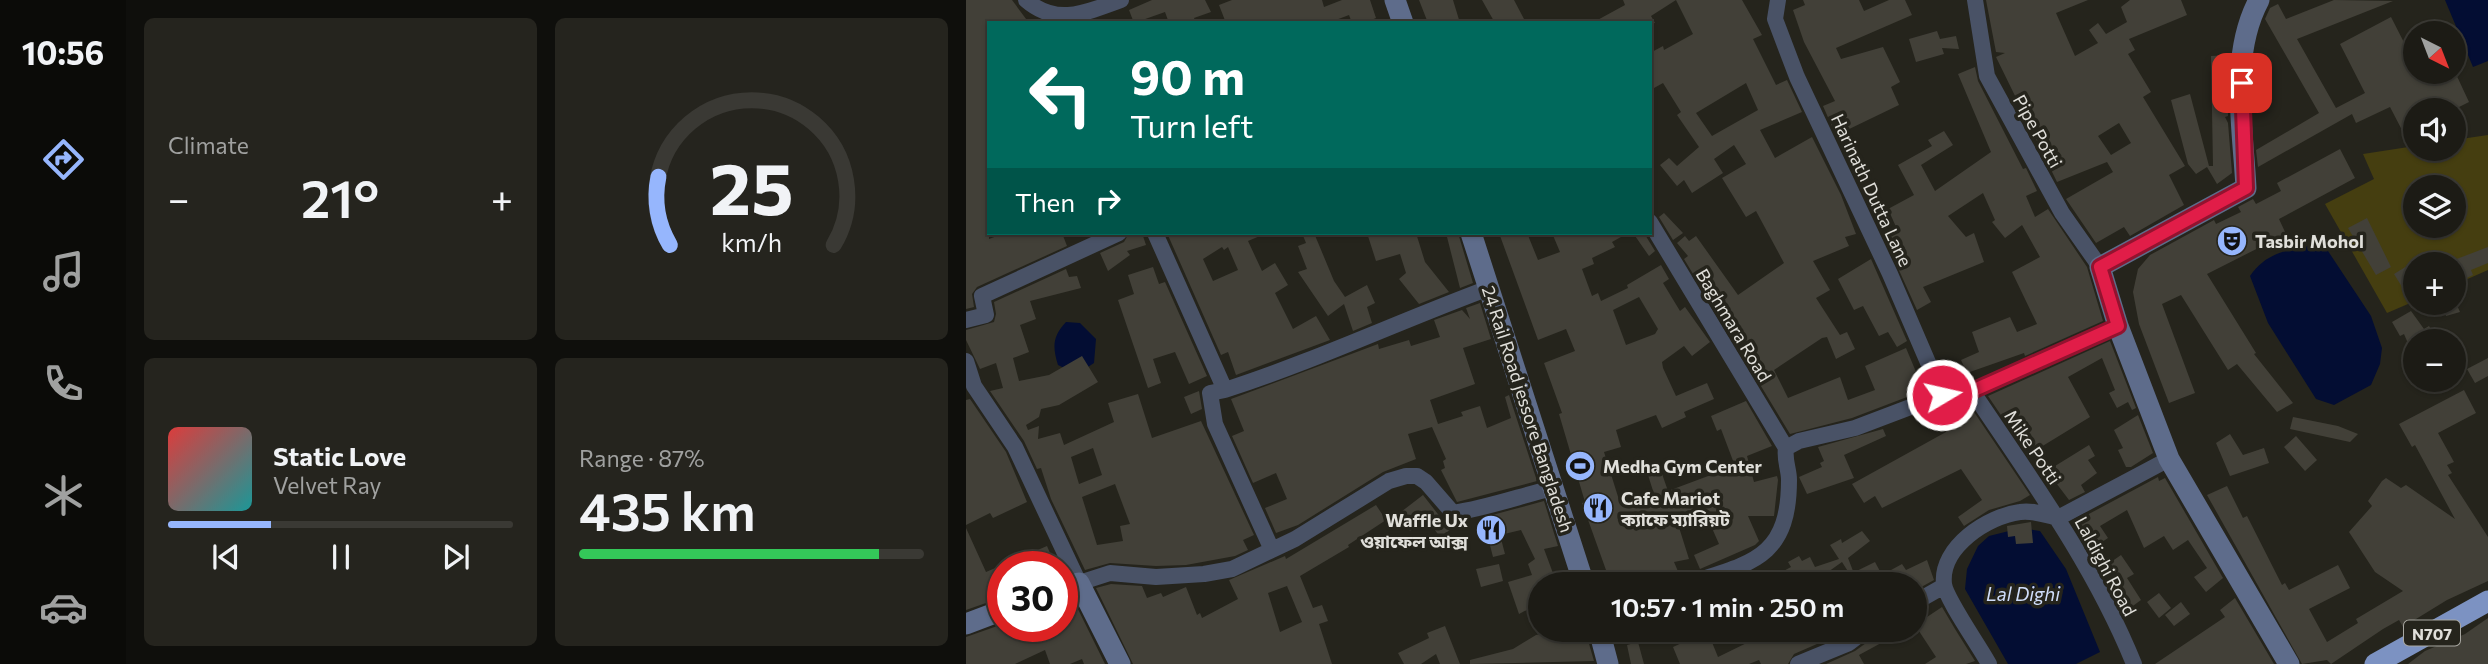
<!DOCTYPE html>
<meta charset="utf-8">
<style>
:root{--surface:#1c1b15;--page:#25241e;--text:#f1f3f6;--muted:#a0a1a0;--line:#3a3934;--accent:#96b6fd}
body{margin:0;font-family:Commissioner,"Noto Sans Bengali",sans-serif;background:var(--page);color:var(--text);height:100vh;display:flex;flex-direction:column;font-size:26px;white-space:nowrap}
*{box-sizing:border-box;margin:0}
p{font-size:23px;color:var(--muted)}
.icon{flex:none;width:38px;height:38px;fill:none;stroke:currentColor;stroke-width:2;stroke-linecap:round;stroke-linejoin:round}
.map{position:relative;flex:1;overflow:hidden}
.sheet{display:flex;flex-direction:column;gap:18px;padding:18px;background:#0f0f0c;width:840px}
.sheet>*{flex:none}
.top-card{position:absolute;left:21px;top:21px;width:665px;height:214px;border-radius:0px;box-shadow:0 2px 5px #0004,0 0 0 2px var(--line);background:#00695c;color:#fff;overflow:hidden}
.needle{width:46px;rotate:138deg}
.buttons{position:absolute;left:1437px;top:21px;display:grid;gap:14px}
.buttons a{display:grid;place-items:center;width:63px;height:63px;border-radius:50%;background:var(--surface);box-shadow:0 2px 5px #0004,0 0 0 2px var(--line);font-size:35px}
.speed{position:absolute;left:21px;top:551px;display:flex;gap:14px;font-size:35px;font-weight:700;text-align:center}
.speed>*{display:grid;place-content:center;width:91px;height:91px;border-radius:50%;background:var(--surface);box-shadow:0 2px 5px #0004,0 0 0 2px var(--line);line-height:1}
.speed .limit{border:10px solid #d22;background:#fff;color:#111}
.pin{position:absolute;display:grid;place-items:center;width:60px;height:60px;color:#fff;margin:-30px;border-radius:14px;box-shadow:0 4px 10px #0006}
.me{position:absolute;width:77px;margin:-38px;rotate:81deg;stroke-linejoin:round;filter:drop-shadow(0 0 5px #0008)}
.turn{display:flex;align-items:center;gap:24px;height:147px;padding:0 28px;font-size:32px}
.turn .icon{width:91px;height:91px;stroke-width:2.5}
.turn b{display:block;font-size:49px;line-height:60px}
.then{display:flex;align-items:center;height:66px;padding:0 28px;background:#0003;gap:14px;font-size:26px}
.big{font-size:52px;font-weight:600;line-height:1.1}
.sheet .widget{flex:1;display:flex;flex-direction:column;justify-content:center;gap:10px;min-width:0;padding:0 24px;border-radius:10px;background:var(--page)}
.sheet .dial{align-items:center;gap:0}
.dial svg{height:182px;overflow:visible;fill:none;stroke:var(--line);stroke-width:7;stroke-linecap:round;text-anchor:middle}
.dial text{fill:var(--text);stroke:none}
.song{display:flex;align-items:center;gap:21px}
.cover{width:84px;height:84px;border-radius:10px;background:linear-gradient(135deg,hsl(0 70% 55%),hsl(180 70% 35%))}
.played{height:7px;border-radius:4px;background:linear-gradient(90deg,var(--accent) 30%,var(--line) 30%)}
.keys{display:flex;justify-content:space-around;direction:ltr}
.heat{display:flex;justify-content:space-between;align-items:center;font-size:38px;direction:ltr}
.charge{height:10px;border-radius:5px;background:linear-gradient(90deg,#34c759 87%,var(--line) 0)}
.sheet .tiles{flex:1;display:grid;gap:18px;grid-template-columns:repeat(2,1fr)}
.trip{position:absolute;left:562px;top:572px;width:399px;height:70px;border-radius:35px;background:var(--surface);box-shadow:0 2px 5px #0004,0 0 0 2px var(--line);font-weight:600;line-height:70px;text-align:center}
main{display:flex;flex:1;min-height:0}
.tabs{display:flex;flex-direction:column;width:126px;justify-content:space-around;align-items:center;background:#0b0b08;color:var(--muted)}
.tabs .icon{width:49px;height:49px}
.tabs .on{color:var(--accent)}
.tabs b{font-size:32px;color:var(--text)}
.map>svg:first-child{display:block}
</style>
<main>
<nav class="tabs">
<b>10:56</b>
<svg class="icon on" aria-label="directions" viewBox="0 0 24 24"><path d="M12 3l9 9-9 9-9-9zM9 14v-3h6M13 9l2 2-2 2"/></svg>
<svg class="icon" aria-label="music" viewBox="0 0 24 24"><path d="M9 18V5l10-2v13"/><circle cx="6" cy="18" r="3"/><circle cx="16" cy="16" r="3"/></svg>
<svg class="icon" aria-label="phone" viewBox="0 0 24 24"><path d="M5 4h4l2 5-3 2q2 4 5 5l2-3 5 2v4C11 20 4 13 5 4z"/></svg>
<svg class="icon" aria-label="climate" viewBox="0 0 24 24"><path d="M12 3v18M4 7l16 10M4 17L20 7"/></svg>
<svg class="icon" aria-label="car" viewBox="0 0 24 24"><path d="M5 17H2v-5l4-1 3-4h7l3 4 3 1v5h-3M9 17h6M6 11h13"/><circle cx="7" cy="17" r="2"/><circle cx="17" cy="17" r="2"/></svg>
</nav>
<section class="sheet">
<div class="tiles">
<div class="widget"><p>Climate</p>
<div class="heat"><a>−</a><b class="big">21°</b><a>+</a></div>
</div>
<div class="widget dial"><svg viewBox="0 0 100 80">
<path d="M14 69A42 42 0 1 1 86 69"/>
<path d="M14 69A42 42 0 0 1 9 39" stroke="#96b6fd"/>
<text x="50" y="56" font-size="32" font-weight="700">25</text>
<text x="50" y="72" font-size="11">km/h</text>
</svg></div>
<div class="widget">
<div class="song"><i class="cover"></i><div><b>Static Love</b><p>Velvet Ray</p></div></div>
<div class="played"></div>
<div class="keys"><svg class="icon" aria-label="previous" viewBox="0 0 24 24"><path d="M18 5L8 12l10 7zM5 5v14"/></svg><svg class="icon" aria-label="pause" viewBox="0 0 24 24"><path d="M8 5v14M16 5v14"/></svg><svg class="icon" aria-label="next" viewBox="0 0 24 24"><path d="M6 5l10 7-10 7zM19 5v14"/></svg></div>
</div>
<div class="widget"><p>Range · 87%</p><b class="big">435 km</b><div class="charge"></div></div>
</div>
</section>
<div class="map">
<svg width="1522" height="664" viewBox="0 0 1522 664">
<rect width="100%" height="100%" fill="#25241c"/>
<path fill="#453e10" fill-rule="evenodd" d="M1522,135v135l-34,15v-21h-39v37l-28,12 -62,-109 49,-25 -11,-25 52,-8v3h39v-9zM1449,187h39v39h-39z"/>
<path fill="#030d33" d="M1479,0h43v61l-15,6z
M1344,246l18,5 43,65 11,32 -2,16 -9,21 -37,20 -18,-6 -48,-76 -18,-47c15,-22 35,-26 60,-30z
M100,322l14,1 16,16 -2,24c-14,10 -21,10 -36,2 -6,-19 -5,-29 8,-43z
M1055,528l19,3 26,38 34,83 -24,12h-68l-43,-75 2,-20 11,-23 11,-10z"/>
<path fill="#424038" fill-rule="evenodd" d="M0,0h46l17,23h-40v216l16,-6h57l5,13 -90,41 -5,7 2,13 -8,2z
M186,0h53l6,12 -17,6 2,5h-27l-4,-11 -31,11 -5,-13z
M266,0h90l2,7 18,-7h28l6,18 -12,5h-12l-3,-8 -21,8h-102l-7,-18z
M453,0h34l7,23h-32z
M516,0h32l10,19 -7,4h-22z
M657,0h119l20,35 -9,4 23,46 11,-5 15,32 -42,18 15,28 37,-21 29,58 15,39 -11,3 4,9 -36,15 17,29 -14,8 24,37 7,-3 8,17 -19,10 -9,-22 -5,1 -48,32 14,28 52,-21 8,23 27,-10 -10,-24 41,-18 13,31 4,-1 5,11 -76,29 -62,16 -106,-175 4,-3 -11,-13 8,-7 4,5 7,-5 42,59 46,-32 -28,-52 -10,6 -24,-39 24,-14 -12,-19 -20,14 9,14 -31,20 -8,-13 -7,6 -17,-21 9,-7 8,8 22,-19 -22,-32 4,-3 -18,-29 -9,5 -4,-7v-28l13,-7 1,4 29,-16 -17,-34 -25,16 4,7h-63l33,-18zM780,83l12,27 -46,26 -16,-23z
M837,0h56l5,11 25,-11h16l7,15 -76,33 5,11 42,-12 17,35 -9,5 8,18 -56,27 -2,-4 -7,3 -11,-25 12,-5 -31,-59 -11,-32 12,-5z
M1020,0h102l-32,13 19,43 23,-13 -9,-13 9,-7 8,11 21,-12 -6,-15 9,-7h51l6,15 -58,24 6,11 -7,4 23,38 -8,5 42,69 -16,9 15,30 -54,31 -6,-9 -28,16 -30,-44 47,-27 -6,-10 -50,20 -61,-125 9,-4 -9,-1zM1153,123l12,20 -20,12 -13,-19z
M1368,0l59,1 -96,38 39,69 29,-15 -25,-49 51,-27 24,47v8h40l14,30 -16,8h-38v17l-12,5 -13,-25 -34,16 -4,-9 -94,53 -2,-17 63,-37 -54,-94 5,-11 8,-4 8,15z
M971,31l3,8 16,-3 3,13 -17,-1 2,6 -28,8 -7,-23z
M1263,55l-1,61 -3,1 3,6 4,50 -15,11 -10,-17 -11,7 -8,-10 -17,-64 19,-6 19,72h4l-2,-110z
M1009,67l3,14 45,88 3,-1 11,23 -11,5 9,21 13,-8 39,58 16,54 -78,35 -1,-3 -57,20 -6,-13 18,-8 -7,-20 38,-15 7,15 20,-8 -25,-52 28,-15 -18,-32 -17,13 -13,-16 3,-2 -12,-27 -35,23 18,21 8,-4 10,29 -61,25 8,15 -14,8 -34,-75 14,-6 -9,-20 26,-14 -16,-30 34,-19 -4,-6 16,-9 9,14 -32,20 14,26 56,-39 -33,-78z
M1374,149l15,29 -76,41 7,15 -79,40 49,79 -2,1 39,49 -16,9 -40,-48 -9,6 -47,-75 -19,9 33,89 -26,10 -30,-79 -6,-32 5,-23 12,-14 64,-35 2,4 25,-12 -3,-5 15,-8 3,5 25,-13 -4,-8z
M698,213l19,20 -10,7 -14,-23z
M1401,218l24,49 -15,8 -28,-47z
M163,233h13l4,12 -19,6 3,4 -22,16 -8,-18 24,-11z
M201,233h100l-19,8 14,30 13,-8 13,22 -13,8 18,36 23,-13 14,24 -94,35 -8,-23 -7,3zM256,247l2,3 4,-3 10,23 -25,11 -10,-22z
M336,233h12l20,48 11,16 22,-12 8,18 -8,4 5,16 -19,8 -9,-27 -16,12 -30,-44 9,-3 -9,-23 8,-3z
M401,233h49l9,29 24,30 -30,12 -20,-25 7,-6 -6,-19 -24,7z
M480,233h12l15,50 -13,5z
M533,233h28l11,27 22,-8 -8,-19h76l-16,9 3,5 -23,11 2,6 -12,5 10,27 6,-3 3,8 27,-13 -1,-3 34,-20 8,14 -6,4 17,28 5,-4 25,35 -18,14 -8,-10 -22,16 1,6 13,28 31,-13 7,16 -30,13 2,5 -24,11 -6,-13 -40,15 5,17 -17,5 16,51 34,-9 -6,-19 13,-4 7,20 67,-25 -14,-37 -4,2 -6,-15 35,-15 26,45 -25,10 7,26 23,-6 1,4 -4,36h-26l11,25 -4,4 -55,24 -6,-14 25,-11 -15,-34 -27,11 12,38 -15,3 6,14 -3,8h-66l-29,-81 3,-1 -26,-88 3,-1 -18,-50 31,-12 -9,-22 -28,11zM673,297l19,32 -3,5 -29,11 -13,-35z
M667,233h11l11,18 -6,5z
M1522,247v16l-17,7 2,5 -19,9v-24z
M905,259l36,82 -10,6 -9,-15 -9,4 -16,-30 -9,4 -16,-31z
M1449,261v29l-8,5 -13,-21z
M187,267l6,17 6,-2 42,94 -18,8 -14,-32 -22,7 8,24 -13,5 -30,-88 16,-6 -6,-19z
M100,269l3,8 8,-1 4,12 -51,13 6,18 -16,6 9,27 -16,6 6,23 30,-6 33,-19 16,26 -39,23 -18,4 -2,8 -13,8 2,5 11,-4 -1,13 22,-6 4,12 50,-23 -6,-19 30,-9 14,44 49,-17 53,114 -11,5 5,10 -13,6 -49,9 -30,1 -46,-3 -25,7 -34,-71 -10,-31 -4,1 -13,-28 -34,-50 13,-3 -7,-25 -16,6 -14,-29v-10l28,-8 2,-8 -2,-12zM127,448l9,27 -23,9 -8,-27zM149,484l15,40 -10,2 3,15 -26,4 -15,-48z
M514,303l11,36 -28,9 12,36 -45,16 8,24 25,-8 -2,-4 19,-6 7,22 24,-10 -6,-21 4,-2 28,86 -80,21 -16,-32 4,-2 -2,-7 3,-2 -14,-32 -24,7 8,25 -33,13 -85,53 -22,8 -11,-25 22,-9 -11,-26 -23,10 -21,-47 12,-5 -13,-32 147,-55 1,5 30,-9 2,6 29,-9 -6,-17 28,-10 8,9 -4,-11z
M1475,303h15l4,9 -14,4z
M1445,311l13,18 5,-3 9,15h-31l-3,-7 -4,2 -8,-14z
M1144,341l26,67 -4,2 -4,-8 -11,6 -8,-15 6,-3 -13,-32 -34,19 22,40 -62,38 -40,-59z
M1522,358v18l-13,7 -8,-14z
M1498,390l12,23 -38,20 16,29 -7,3 5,8 -4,2 40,62v44l-41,19 -44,27 -4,-7 -16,9 -52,35 -4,-4 -25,4 -95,-169 20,-9 16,32 4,-2 35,69 3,-2 4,7 49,-25 12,23 -41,21 18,33 31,-19 -2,-4 47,-28 -28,-19 -26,-40 23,-26 -4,-5 14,-20 4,-3 15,10 5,-3 49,34 -40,-74 -3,2 -13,-23z
M233,391l3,18 -11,5 -7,-17z
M4,399l36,53 21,50 -34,16 -3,-5 -24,12v-125z
M998,403l7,11 3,-2 56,83 -10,6 -31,9 -25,16 -6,-9 24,-17 -21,-31 -79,39 -7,-12 -11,7 -12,-19 94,-52 -6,-10 14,-9 -5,-7z
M1172,415l15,38 -22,14h-5l-8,-17 5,-2 -9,-18z
M1327,417l45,9 20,8 -8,8 -60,-13z
M917,429l3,7 -42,19 10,23 -47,16 -8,-17 23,-10 -2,-4 4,-2 -6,-14z
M1264,434l13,21 21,-7 5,15 -39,13 -14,-33z
M1330,436l21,24 -12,11 -21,-24z
M1123,445l6,11 -7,4 9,13 -16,12 4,7 -16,8 -22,-29z
M1192,477l1,4 6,-3 58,100 -17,14 -12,-15 13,-9 -19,-28 -15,10 -9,-14 -20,12 -17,-38 -27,16 8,12 -18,12 -18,-27z
M457,495l18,23 13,9 -14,10 -14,-19 -16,13 -13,-16z
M578,501l14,45 -14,3 13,35h-17v19l-21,11 -11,-32 24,-7 -4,-11 7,-5 -14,-29 -21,5 5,19 -12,3 -9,-35 1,-5z
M410,505l10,15 -38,25 1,2 -49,29 13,32 9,-3 6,16 -9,3 13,40h-199l-37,-76 15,-4 31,2 5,12 14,-5 2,4 23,-10 11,28 3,-2 2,5 36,-19 -9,-19 56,-24 1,3zM321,586l15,36 -22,10 -12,-39z
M1065,522l2,21 -17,1 -1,-8 -7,1 -1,-11z
M0,528l20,44 61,-26 9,21h-53v30l-37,13z
M896,531l8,10 -22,17 5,13 -4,2 -7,-11 -31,22h-52l32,-17 -3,-5 11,-6 3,5 8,-4 5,10 24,-8 -9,-14 11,-6 1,4z
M1155,555l13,19 -7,4 14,22 -15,11 -25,-42z
M961,560l7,20 -20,11v-7h-84l45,-22 7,13 20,-11 4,6z
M533,564l4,17 -22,6 -5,-18z
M1193,593l12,15 -12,10 -12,-16z
M1269,598l39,66h-119l70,-47 -5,-7z
M107,599l32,65h-21l-2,-5 -12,5h-20l-5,-14 -30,14h-49v-27l37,-13 6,2 4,11 27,-11h27l-5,-24z
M1215,602l9,12 -16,12 -9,-11z
M976,607l13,22 20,32 -9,3h-41l11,-7 -21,-32z
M1522,618v46h-80l17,-13 40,-17z
M479,626l15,38h-20l-4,-10 -15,10h-17l-6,-11 31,-15 -2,-5z
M591,630h28l9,31 -124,3v-4l43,-11 23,-14z
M715,630h26l11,27 47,-23 4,10 36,-14h44l-55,24 -6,10h-27l-2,-4 -10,4h-69l-7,-17 13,-6z
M910,630h29l-46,25 5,9h-38l29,-13 18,-13z
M672,642l6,22h-13l-4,-19z"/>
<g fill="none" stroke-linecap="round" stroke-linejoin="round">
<path stroke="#495266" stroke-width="16" d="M60,0c31,27 61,12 95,0
M812,0l-3,19 22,58 93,197 52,121
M1009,0l12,76 75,137 38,54
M684,222l136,226
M189,233l70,157 -15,3 5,31 57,126
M0,320l20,-5 -4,-19 137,-63
M0,361l8,25 41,61 64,136 31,-10 46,4 48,-3 28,-5 63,-30 94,-58 17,-5h11l9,6 27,31c34,-5 67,-17 100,-25
M259,390c90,-29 175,-69 264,-102
M1006,391c59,88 122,174 162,273
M1092,518l111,-59
M721,584c64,-21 102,-25 102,-104 0,-11 -5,-20 -3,-32l13,-7 56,-13 87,-33 30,-4 146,-65
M948,603l30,-17
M832,664l51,-21 17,-13
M1023,664c-9,-17 -43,-65 -45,-80 -4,-37 44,-68 76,-72 13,-2 26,3 38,6"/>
<path stroke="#5e6c8b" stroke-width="21" d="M429,0l8,23
M1293,0c-30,56 -16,127 -13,188l-146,79 18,59 51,133 120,205
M505,233l113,351
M96,589l17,-6 41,81
M0,624l37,-14
M633,630l9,34"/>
<path stroke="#7c92c2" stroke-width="21" d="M1409,664l113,-63"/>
</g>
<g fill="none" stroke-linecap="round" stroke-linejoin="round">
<g stroke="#92132f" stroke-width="18">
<path id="route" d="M976,395l30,-4 146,-65 -18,-59 146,-79 -4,-105"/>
</g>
<use href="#route" stroke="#e11d48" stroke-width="12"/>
</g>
<defs>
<g id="theatre-disc" transform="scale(1.575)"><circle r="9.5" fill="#96b6fd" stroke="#25241c"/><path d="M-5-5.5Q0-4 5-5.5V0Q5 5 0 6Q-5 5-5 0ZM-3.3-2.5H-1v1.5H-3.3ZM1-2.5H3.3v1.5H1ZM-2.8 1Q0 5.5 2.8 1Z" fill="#111"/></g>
<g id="stadium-disc" transform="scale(1.575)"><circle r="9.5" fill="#96b6fd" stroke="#25241c"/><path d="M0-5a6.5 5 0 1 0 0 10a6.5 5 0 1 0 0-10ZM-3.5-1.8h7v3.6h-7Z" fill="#111"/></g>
<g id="restaurant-disc" transform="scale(1.575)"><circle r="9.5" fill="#96b6fd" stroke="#25241c"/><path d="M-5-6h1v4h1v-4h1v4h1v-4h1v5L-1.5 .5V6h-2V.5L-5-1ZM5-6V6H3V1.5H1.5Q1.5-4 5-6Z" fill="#111"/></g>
</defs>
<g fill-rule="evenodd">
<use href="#theatre-disc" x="1266" y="241"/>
<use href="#stadium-disc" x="614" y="466"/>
<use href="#restaurant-disc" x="632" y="508"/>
<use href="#restaurant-disc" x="525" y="530"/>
</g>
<g text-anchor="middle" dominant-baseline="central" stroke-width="7" stroke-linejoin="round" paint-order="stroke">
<rect fill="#25241c" stroke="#a8a7a1" stroke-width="2" x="1438" y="620.5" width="56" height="25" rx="5"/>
<g font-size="16" font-weight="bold" fill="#e0dfda">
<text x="1466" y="633">N707</text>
</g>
<g font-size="18" fill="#e0dfda" stroke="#25241c">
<text transform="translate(1072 131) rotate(61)">Pipe Potti</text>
<text transform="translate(906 190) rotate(65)">Harinath Dutta Lane</text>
<text transform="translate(768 325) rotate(59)">Baghmara Road</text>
<text transform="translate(562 409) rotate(72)">24 Rail Road jessore Bangladesh</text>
<text transform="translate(1067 447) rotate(56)">Mike Potti</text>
<text transform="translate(1140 566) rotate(62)">Laldighi Road</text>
</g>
<g font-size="18" font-weight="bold" fill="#e0dfda" stroke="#25241c" text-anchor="start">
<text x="1289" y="241">Tasbir Mohol</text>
<text x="637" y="466">Medha Gym Center</text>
<text x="655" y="498">Cafe Mariot<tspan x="655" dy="21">ক্যাফে ম্যারিয়ট</tspan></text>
<text x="502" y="520" text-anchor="end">Waffle Ux<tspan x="502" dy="21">ওয়াফেল আক্স</tspan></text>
</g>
<g font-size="19" font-style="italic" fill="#cfddfa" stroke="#25241c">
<text x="1057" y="593">Lal Dighi</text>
</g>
</g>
</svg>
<div class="buttons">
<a><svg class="needle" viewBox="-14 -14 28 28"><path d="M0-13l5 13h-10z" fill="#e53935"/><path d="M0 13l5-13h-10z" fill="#a0a1a0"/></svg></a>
<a><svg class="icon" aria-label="sound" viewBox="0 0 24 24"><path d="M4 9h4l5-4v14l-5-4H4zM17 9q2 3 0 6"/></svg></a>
<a><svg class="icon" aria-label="layers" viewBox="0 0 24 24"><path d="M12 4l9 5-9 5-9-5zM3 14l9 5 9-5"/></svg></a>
<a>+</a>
<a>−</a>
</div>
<div class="speed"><div class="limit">30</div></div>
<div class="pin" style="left:1276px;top:83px;background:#d93025"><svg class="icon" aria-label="arrive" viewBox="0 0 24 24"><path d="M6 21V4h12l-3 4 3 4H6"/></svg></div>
<svg class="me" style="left:976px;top:395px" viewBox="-20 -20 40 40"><circle r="17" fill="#e11d48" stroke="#fff" stroke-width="3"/><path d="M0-11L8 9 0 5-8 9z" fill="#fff"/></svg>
<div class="trip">10:57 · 1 min · 250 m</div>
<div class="top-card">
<div class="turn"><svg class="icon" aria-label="left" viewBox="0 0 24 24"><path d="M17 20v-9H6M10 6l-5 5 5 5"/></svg><div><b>90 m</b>Turn left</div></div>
<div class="then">Then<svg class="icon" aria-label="right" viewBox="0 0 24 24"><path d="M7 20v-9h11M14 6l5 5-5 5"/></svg></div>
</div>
</div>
</main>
